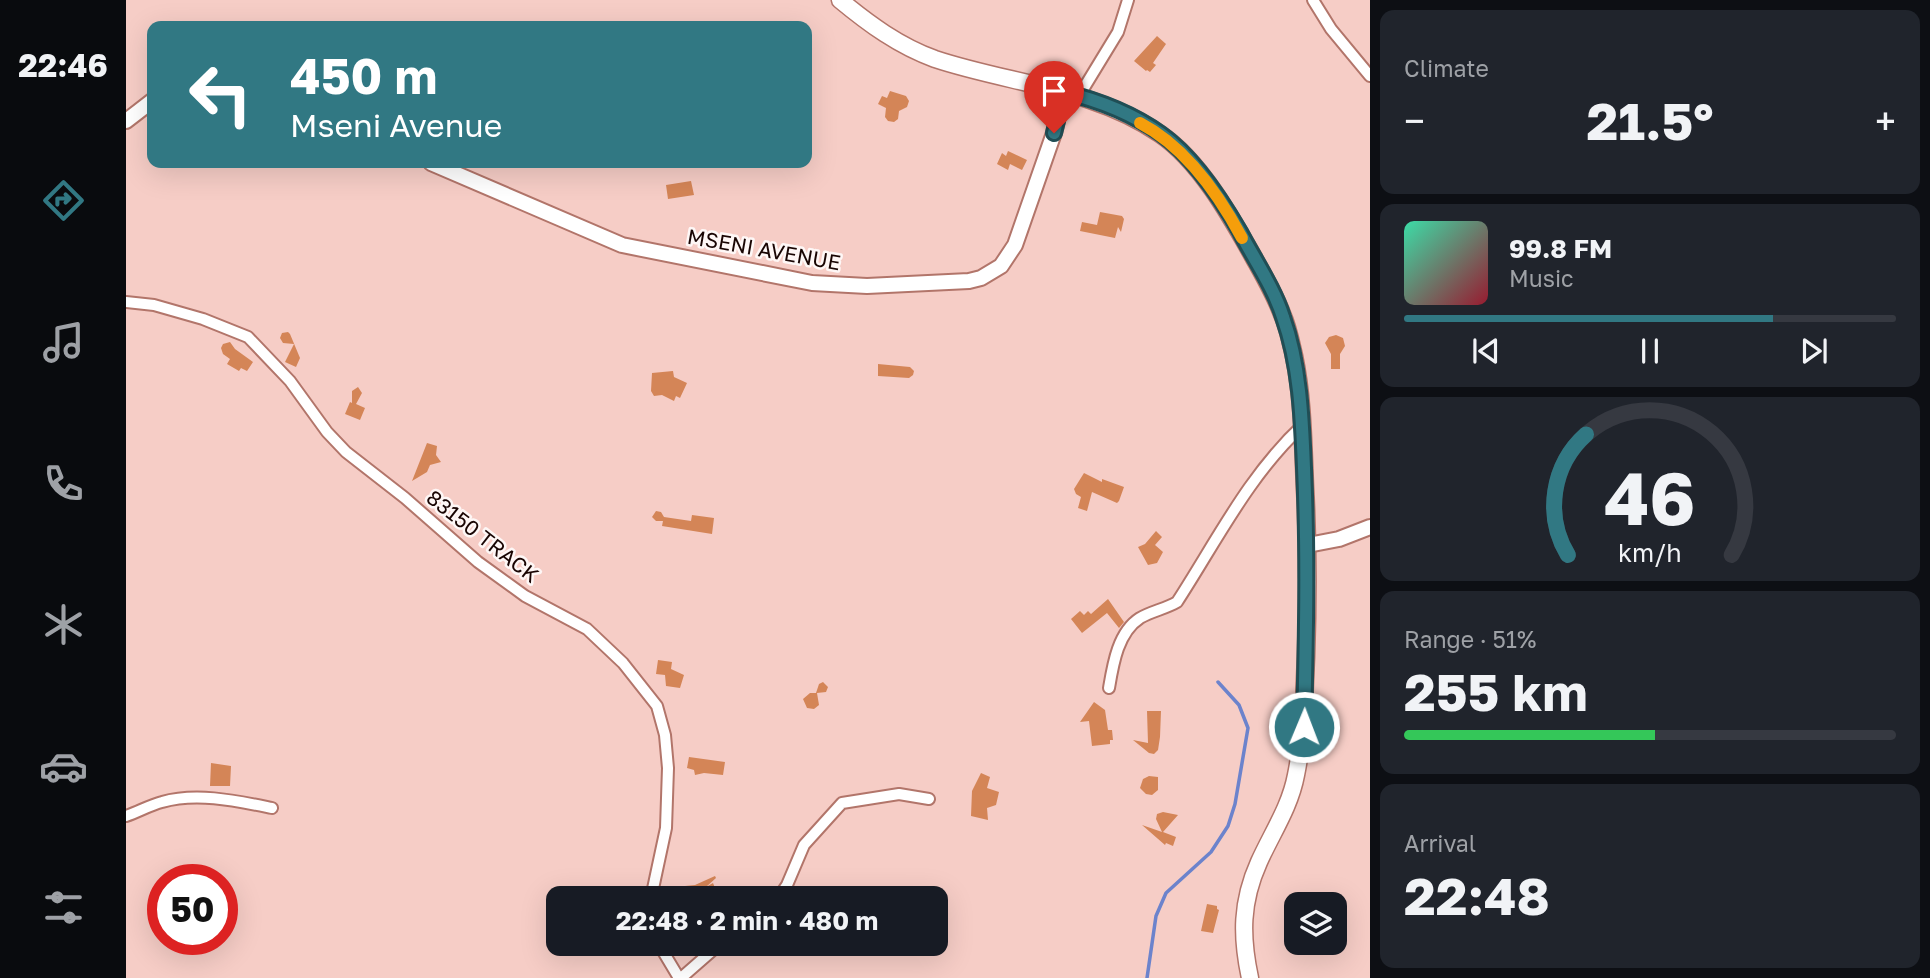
<!DOCTYPE html>
<meta charset="utf-8">
<style>
:root{--surface:#171b24;--page:#20242c;--text:#f1f3f6;--muted:#9ea1a6;--line:#363941;--accent:#317883}
body{margin:0;font-family:"Golos Text",sans-serif;background:var(--page);color:var(--text);height:100vh;display:flex;flex-direction:column;font-size:26px;white-space:nowrap}
*{box-sizing:border-box;margin:0}
p{font-size:23px;color:var(--muted)}
.icon{flex:none;width:38px;height:38px;fill:none;stroke:currentColor;stroke-width:2;stroke-linecap:round;stroke-linejoin:round}
.map{position:relative;flex:1;overflow:hidden}
.sheet{display:flex;flex-direction:column;gap:10px;padding:10px;background:#0d0f14;width:560px}
.sheet>*{flex:none}
.hud{position:absolute;left:21px;top:21px;width:665px;height:147px;border-radius:14px;box-shadow:0 7px 28px #0002;background:#317883;color:#fff;overflow:hidden}
.buttons{position:absolute;left:1158px;top:892px;display:grid;gap:14px}
.buttons a{display:grid;place-items:center;width:63px;height:63px;border-radius:14px;background:var(--surface);box-shadow:0 7px 28px #0002;font-size:35px}
.speed{position:absolute;left:21px;top:864px;display:flex;gap:14px;font-size:35px;font-weight:700;text-align:center}
.speed>*{display:grid;place-content:center;width:91px;height:91px;border-radius:50%;background:var(--surface);box-shadow:0 7px 28px #0002;line-height:1}
.speed .limit{border:10px solid #d22;background:#fff;color:#111}
.pin{position:absolute;display:grid;place-items:center;width:60px;height:60px;color:#fff;margin:-72px -30px;border-radius:50% 50% 50% 0;rotate:-45deg;box-shadow:0 0 7px #0007}
.pin .icon{rotate:45deg}
.me{position:absolute;width:77px;margin:-38px;rotate:1deg;stroke-linejoin:round;filter:drop-shadow(0 0 5px #0008)}
.turn{display:flex;align-items:center;gap:24px;height:147px;padding:0 28px;font-size:32px}
.turn .icon{width:91px;height:91px;stroke-width:2.5}
.turn b{display:block;font-size:49px;line-height:60px}
.big{font-size:52px;font-weight:700;line-height:1.1}
.sheet .card{flex:1;display:flex;flex-direction:column;justify-content:center;gap:10px;min-width:0;padding:0 24px;border-radius:14px;background:var(--page)}
.sheet .dial{align-items:center;gap:0}
.dial svg{height:182px;overflow:visible;fill:none;stroke:var(--line);stroke-width:7;stroke-linecap:round;text-anchor:middle}
.dial text{fill:var(--text);stroke:none}
.song{display:flex;align-items:center;gap:21px}
.cover{width:84px;height:84px;border-radius:10px;background:linear-gradient(135deg,hsl(160 70% 55%),hsl(350 70% 35%))}
.played{height:7px;border-radius:4px;background:linear-gradient(90deg,var(--accent) 75%,var(--line) 75%)}
.keys{display:flex;justify-content:space-around;direction:ltr}
.heat{display:flex;justify-content:space-between;align-items:center;font-size:38px;direction:ltr}
.charge{height:10px;border-radius:5px;background:linear-gradient(90deg,#34c759 51%,var(--line) 0)}
.trip{position:absolute;left:420px;top:886px;width:402px;height:70px;border-radius:14px;background:var(--surface);box-shadow:0 7px 28px #0002;font-weight:700;line-height:70px;text-align:center}
main{display:flex;flex:1;min-height:0}
.menu{display:flex;flex-direction:column;width:126px;justify-content:space-around;align-items:center;background:#090b0e;color:var(--muted)}
.menu .icon{width:49px;height:49px}
.menu .selected{color:var(--accent)}
.menu b{font-size:32px;color:var(--text)}
.map>svg:first-child{display:block}
</style>
<main>
<nav class="menu">
<b>22:46</b>
<svg class="icon selected" aria-label="directions" viewBox="0 0 24 24"><path d="M12 3l9 9-9 9-9-9zM9 14v-3h6M13 9l2 2-2 2"/></svg>
<svg class="icon" aria-label="music" viewBox="0 0 24 24"><path d="M9 18V5l10-2v13"/><circle cx="6" cy="18" r="3"/><circle cx="16" cy="16" r="3"/></svg>
<svg class="icon" aria-label="phone" viewBox="0 0 24 24"><path d="M5 4h4l2 5-3 2q2 4 5 5l2-3 5 2v4C11 20 4 13 5 4z"/></svg>
<svg class="icon" aria-label="climate" viewBox="0 0 24 24"><path d="M12 3v18M4 7l16 10M4 17L20 7"/></svg>
<svg class="icon" aria-label="car" viewBox="0 0 24 24"><path d="M5 17H2v-5l4-1 3-4h7l3 4 3 1v5h-3M9 17h6M6 11h13"/><circle cx="7" cy="17" r="2"/><circle cx="17" cy="17" r="2"/></svg>
<svg class="icon" aria-label="filters" viewBox="0 0 24 24"><path d="M4 7h16M4 17h16"/><circle cx="9" cy="7" r="2"/><circle cx="15" cy="17" r="2"/></svg>
</nav>
<div class="map">
<svg width="1244" height="978" viewBox="0 0 1244 978">
<rect width="100%" height="100%" fill="#f6cdc6"/>
<g fill="none" stroke-linecap="round" stroke-linejoin="round">
<path stroke="#6c83cc" stroke-width="3.5" d="M1021,978l9,-62 10,-23 45,-41 17,-26 7,-22 13,-76 -9,-23 -21,-23"/>
</g>
<path fill="#d48557" d="M1031,36l9,8 -13,19 3,2 -6,7 -3,-2 -1,1 -12,-10z
M764,91l16,5 3,5 -2,6 -8,4 -1,8 -4,3 -6,-1 -3,-4 1,-9 -8,-4 4,-8 5,2z
M882,151l19,9 -5,10 -12,-6 -2,6 -11,-6 5,-11 4,3z
M565,181l3,14 -26,4 -2,-14z
M974,212l22,4 2,3 -3,13 -3,-5 -3,11 -35,-7 2,-9 15,3z
M162,332l2,2 10,24 -4,9 -11,-5 9,-18 -11,-1 -3,-5 2,-5z
M1210,335l7,3 2,8 -5,8v15h-9v-15l-6,-11 4,-6z
M104,342l5,7 18,13 -6,9 -6,-3 -2,3 -12,-7 3,-5 -7,-5 -2,-6 2,-4z
M752,364l32,3 4,4 -1,4 -4,3 -31,-2z
M547,371l1,6 13,6 -7,15 -4,-2 -2,5 -12,-6 -8,1 -3,-5 1,-18z
M232,387l4,6 -6,11 9,4 -5,12 -15,-6 5,-12 2,1v-12z
M301,443l10,3 -1,9 5,7 -11,3 -3,7 -15,9z
M958,473l18,9v-3l22,8 -5,14 -2,2 -25,-11 -5,19 -9,-3 3,-11 -5,-3 -2,-5z
M530,511l5,1 3,5 27,4 1,-6 22,3 -2,16 -50,-8 1,-5h-7l-4,-4z
M1030,531l6,6 -7,8 8,7 -6,11 -9,2 -10,-18 7,-3z
M982,599l16,23 -5,6 -12,-15 -25,20 -11,-14 9,-8 4,4 4,-4 3,3z
M532,660l14,2 -1,7 13,6 -4,13 -14,-2 -1,-11 -9,-1z
M697,682l5,5 -2,5 -9,1 2,12 -5,4 -7,-1 -4,-9 7,-6h6l3,-9z
M968,702l11,8 3,20h4l1,10h-3v4l-18,2 -3,-25 -9,1z
M1021,711h14l-1,26 -2,13 -4,4 -5,-1 -16,-13 15,3z
M563,757l36,5 -2,13 -19,-2 -9,2 -1,-5 -7,-2z
M85,763l20,3 -1,20h-20z
M855,773l9,4 -3,11 12,4 -3,13 -9,3 1,12 -17,-4 1,-25z
M1023,776l9,1v13l-6,5 -6,-1 -6,-6 3,-9z
M1037,812l15,3 -15,17 13,5 -3,9 -7,-3 -1,2 -23,-20 20,7 -6,-13 1,-5z
M589,876l1,2 -10,9 7,-4 6,15h-14l-3,-8 -9,8h-14l6,-12 10,-1z
M1081,904l10,2v3l2,1 -6,23 -12,-2z"/>
<g fill="none" stroke-linecap="round" stroke-linejoin="round">
<g stroke="#b2756a" stroke-width="14">
<path id="minor" d="M1187,0l18,29 39,47
M953,96l39,-64 10,-32
M0,302l28,3 49,14 45,18 42,44 37,51 19,20 59,46 73,64 47,34 62,33 36,34 34,43 8,29 3,33 -2,60 -15,70
M983,688c4,-24 9,-56 31,-70 12,-7 25,-9 37,-16 39,-60 72,-127 125,-176
M0,816c12,-4 24,-11 36,-14 35,-10 75,-1 110,6
M652,898l9,-13 17,-40 38,-42 57,-9 30,5
M532,943l21,35
M555,978l40,-35"/>
</g>
<g stroke="#b2756a" stroke-width="18">
<path id="tertiary" d="M0,121l26,-20
M305,163l191,82 190,38 55,3 102,-5 12,-3 20,-12 14,-21 39,-112 10,-41
M1182,545l31,-6 31,-12"/>
</g>
<g stroke="#b2756a" stroke-width="19">
<path id="secondary" d="M714,0c29,24 59,46 95,59 75,25 159,29 225,75 40,27 71,83 94,124 10,18 21,37 28,56 6,13 9,29 12,42 9,43 9,88 11,132 3,56 3,112 1,169 -2,40 -2,79 -10,118 -6,32 -24,58 -37,87 -18,40 -18,74 -9,116"/>
</g>
<use href="#minor" stroke="#fff" stroke-width="10"/>
<use href="#tertiary" stroke="#fff" stroke-width="14"/>
<use href="#secondary" stroke="#fff" stroke-width="16"/>
</g>
<g fill="none" stroke-linecap="round" stroke-linejoin="round">
<g stroke="#204e55" stroke-width="18">
<path id="route" d="M928,133l10,-41c33,8 69,22 97,42 31,22 60,65 79,98 14,27 34,56 43,85 17,48 19,101 21,151 4,87 2,173 0,259"/>
</g>
<use href="#route" stroke="#317883" stroke-width="12"/>
<path stroke="#f59e0b" stroke-width="12" d="M1014,123c46,24 78,70 102,115"/>
</g>
<g text-anchor="middle" dominant-baseline="central" stroke-width="5" stroke-linejoin="round" paint-order="stroke">
<g font-size="21" fill="#190503" stroke="#fef7f6">
<text transform="translate(638 249) rotate(10)">MSENI AVENUE</text>
<text transform="translate(357 536) rotate(38)">83150 TRACK</text>
</g>
</g>
</svg>
<div class="buttons">
<a><svg class="icon" aria-label="layers" viewBox="0 0 24 24"><path d="M12 4l9 5-9 5-9-5zM3 14l9 5 9-5"/></svg></a>
</div>
<div class="speed"><div class="limit">50</div></div>
<div class="pin" style="left:928px;top:133px;background:#d93025"><svg class="icon" aria-label="arrive" viewBox="0 0 24 24"><path d="M6 21V4h12l-3 4 3 4H6"/></svg></div>
<svg class="me" style="left:1178px;top:727px" viewBox="-20 -20 40 40"><circle r="17" fill="#317883" stroke="#fff" stroke-width="3"/><path d="M0-11L8 9 0 5-8 9z" fill="#fff"/></svg>
<div class="trip">22:48 · 2 min · 480 m</div>
<div class="hud">
<div class="turn"><svg class="icon" aria-label="left" viewBox="0 0 24 24"><path d="M17 20v-9H6M10 6l-5 5 5 5"/></svg><div><b>450 m</b>Mseni Avenue</div></div>
</div>
</div>
<section class="sheet">
<div class="card"><p>Climate</p>
<div class="heat"><a>−</a><b class="big">21.5°</b><a>+</a></div>
</div>
<div class="card">
<div class="song"><i class="cover"></i><div><b>99.8 FM</b><p>Music</p></div></div>
<div class="played"></div>
<div class="keys"><svg class="icon" aria-label="previous" viewBox="0 0 24 24"><path d="M18 5L8 12l10 7zM5 5v14"/></svg><svg class="icon" aria-label="pause" viewBox="0 0 24 24"><path d="M8 5v14M16 5v14"/></svg><svg class="icon" aria-label="next" viewBox="0 0 24 24"><path d="M6 5l10 7-10 7zM19 5v14"/></svg></div>
</div>
<div class="card dial"><svg viewBox="0 0 100 80">
<path d="M14 69A42 42 0 1 1 86 69"/>
<path d="M14 69A42 42 0 0 1 22 16" stroke="#317883"/>
<text x="50" y="56" font-size="32" font-weight="700">46</text>
<text x="50" y="72" font-size="11">km/h</text>
</svg></div>
<div class="card"><p>Range · 51%</p><b class="big">255 km</b><div class="charge"></div></div>
<div class="card"><p>Arrival</p><b class="big">22:48</b></div>
</section>
</main>
